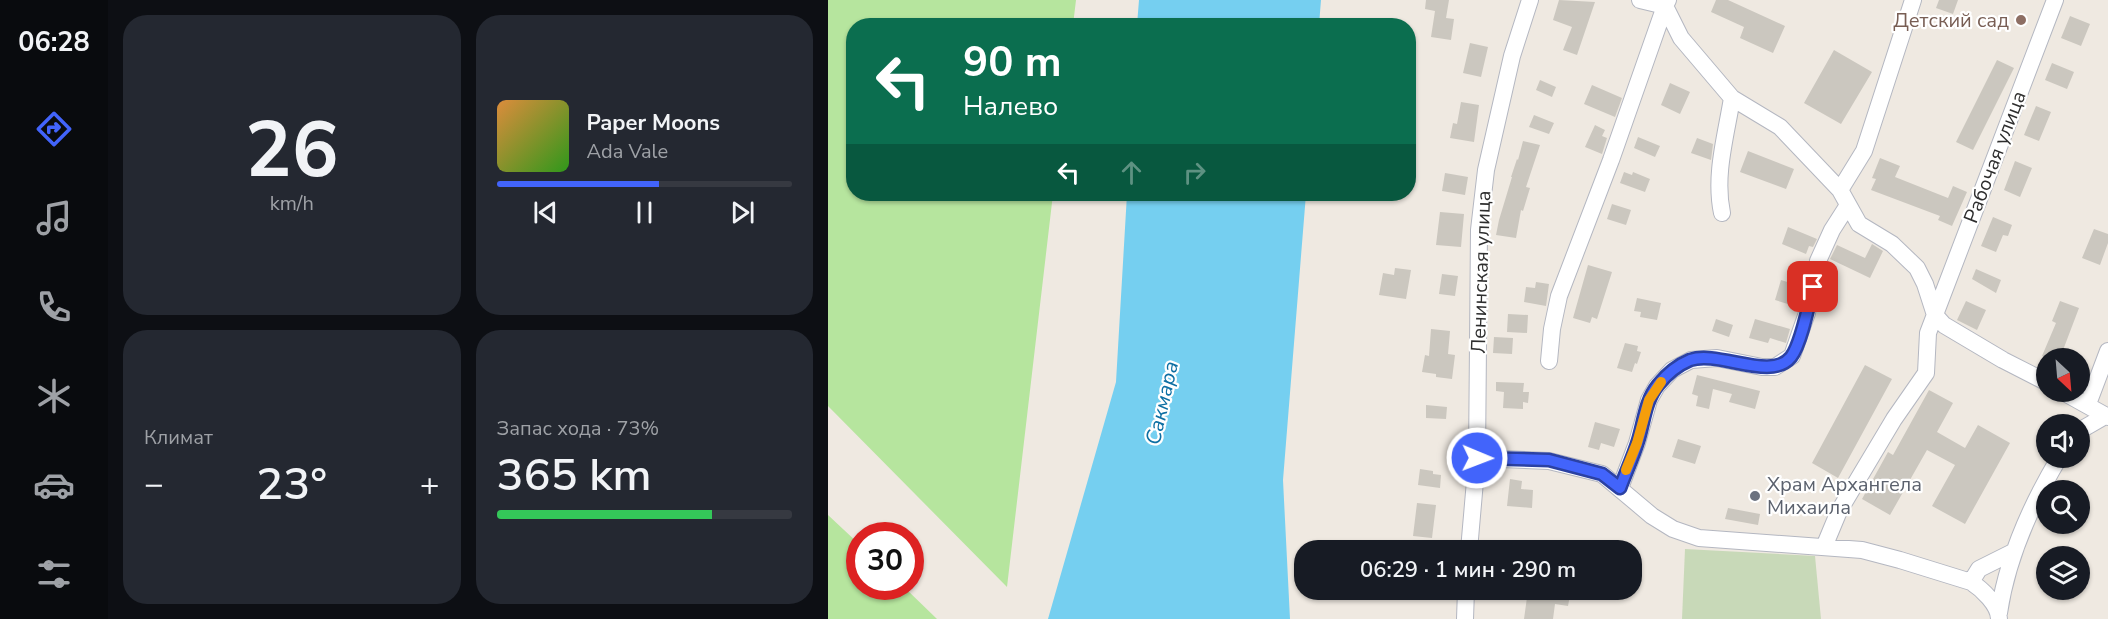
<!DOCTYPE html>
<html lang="ru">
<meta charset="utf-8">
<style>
:root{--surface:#171b24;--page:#242831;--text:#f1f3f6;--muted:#9ea1a6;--line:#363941;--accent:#4264fb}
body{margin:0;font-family:"Nunito Sans",sans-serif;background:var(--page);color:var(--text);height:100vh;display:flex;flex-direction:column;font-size:22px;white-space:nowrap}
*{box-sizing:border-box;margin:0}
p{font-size:20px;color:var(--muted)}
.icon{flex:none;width:33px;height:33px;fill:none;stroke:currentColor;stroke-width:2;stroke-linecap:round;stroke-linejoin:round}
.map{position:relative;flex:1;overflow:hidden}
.drawer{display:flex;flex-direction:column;gap:15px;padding:15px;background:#0d0f14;width:720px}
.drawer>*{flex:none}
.banner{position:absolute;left:18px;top:18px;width:570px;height:183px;border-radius:24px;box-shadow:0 2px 4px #0004;background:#0b6e4f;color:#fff;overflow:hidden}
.needle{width:39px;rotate:154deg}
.controls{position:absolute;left:1208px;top:348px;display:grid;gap:12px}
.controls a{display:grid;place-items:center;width:54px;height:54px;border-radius:50%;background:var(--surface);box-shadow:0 2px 4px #0004;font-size:30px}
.speed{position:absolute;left:18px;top:522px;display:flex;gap:12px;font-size:30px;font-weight:700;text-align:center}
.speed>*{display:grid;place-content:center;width:78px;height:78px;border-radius:50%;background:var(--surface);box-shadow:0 2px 4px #0004;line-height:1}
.speed .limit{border:9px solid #d22;background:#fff;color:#111}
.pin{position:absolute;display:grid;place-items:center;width:51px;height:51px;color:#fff;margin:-26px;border-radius:12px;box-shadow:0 3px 9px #0006}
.me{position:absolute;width:66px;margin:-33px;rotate:91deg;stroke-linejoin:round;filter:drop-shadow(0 0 4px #0008)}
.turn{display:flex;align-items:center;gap:21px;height:126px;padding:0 18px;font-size:27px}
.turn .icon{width:78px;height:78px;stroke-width:2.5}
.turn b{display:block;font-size:42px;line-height:51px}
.lanes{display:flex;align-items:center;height:57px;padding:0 18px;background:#0003;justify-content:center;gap:30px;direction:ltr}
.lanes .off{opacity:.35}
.big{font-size:45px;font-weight:600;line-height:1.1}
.drawer .card{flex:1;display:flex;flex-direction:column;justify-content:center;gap:9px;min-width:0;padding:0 21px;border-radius:24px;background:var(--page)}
.drawer .dial{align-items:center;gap:0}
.dial b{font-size:78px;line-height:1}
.song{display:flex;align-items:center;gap:18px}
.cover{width:72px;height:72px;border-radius:9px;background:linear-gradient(135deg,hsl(30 70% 55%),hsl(110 70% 35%))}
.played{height:6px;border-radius:3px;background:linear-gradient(90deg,var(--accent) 55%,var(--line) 55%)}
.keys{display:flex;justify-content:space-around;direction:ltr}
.heat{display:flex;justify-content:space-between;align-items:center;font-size:33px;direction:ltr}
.charge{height:9px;border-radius:4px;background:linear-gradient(90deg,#34c759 73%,var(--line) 0)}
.drawer .tiles{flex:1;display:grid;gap:15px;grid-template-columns:repeat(2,1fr)}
.trip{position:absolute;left:466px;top:540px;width:348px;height:60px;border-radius:24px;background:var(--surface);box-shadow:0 2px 4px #0004;font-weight:600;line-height:60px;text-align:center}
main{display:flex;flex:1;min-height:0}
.tabs{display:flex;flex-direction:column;width:108px;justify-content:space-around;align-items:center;background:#090b0e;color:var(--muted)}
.tabs .icon{width:42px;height:42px}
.tabs .current{color:var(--accent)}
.tabs b{font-size:27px;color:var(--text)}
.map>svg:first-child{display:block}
</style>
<main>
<nav class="tabs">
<b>06:28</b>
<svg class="icon current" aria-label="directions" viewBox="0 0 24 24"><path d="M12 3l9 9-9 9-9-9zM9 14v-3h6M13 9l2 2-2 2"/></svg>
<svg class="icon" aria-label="music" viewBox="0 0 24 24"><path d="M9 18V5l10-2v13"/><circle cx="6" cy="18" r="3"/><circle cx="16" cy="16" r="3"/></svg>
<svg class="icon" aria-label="phone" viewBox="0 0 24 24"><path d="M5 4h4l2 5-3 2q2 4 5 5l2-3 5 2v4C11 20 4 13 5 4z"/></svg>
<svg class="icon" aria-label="climate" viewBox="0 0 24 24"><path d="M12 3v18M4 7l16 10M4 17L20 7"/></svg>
<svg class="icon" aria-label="car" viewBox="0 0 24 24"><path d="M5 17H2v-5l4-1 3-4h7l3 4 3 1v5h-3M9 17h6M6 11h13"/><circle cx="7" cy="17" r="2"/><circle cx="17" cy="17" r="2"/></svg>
<svg class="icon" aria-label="filters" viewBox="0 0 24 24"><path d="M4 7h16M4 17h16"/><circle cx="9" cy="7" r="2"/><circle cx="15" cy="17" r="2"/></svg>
</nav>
<section class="drawer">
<div class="tiles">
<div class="card dial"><b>26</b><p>km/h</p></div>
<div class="card">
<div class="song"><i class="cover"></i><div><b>Paper Moons</b><p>Ada Vale</p></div></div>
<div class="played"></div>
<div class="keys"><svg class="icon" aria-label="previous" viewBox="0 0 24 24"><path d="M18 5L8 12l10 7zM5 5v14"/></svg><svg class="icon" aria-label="pause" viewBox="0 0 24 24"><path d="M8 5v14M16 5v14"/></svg><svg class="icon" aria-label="next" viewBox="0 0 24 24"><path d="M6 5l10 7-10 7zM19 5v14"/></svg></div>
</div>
<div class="card"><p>Климат</p>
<div class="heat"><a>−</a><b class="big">23°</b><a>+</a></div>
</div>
<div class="card"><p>Запас хода · 73%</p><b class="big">365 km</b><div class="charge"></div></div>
</div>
</section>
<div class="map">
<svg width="1280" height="619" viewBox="0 0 1280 619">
<rect width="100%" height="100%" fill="#efe9e1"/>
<path fill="#b6e59e" d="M0,0h248l-3,25 -219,1v168h199l-46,393 -179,-181z
M0,515l31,29 1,42 44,1 33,32h-109z"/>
<path fill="#c8d9b8" d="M857,549l130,7 6,63h-139z"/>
<path fill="#75cff0" d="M311,0h182l-2,25h-182z
M299,194h179l-23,286 7,139h-242l68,-237z"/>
<path fill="#cbc7bf" d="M598,0h23l-3,18 8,1 -3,21 -20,-3 4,-26 -10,-2z
M731,0l36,2 -18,53 -14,-5 9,-23 -19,-7z
M888,0h12l57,26 -12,27 -33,-15 4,-11 -33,-15z
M1111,0h19l-5,14 -17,-6z
M1242,16l20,8 -9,22 -20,-8z
M642,43l18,4 -7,30 -18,-4z
M1006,50l38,22 -31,52 -37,-21z
M1169,60l17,8 -41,82 -17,-8z
M1224,63l22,9 -7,17 -22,-9z
M712,80l16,7 -4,10 -16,-7z
M842,83l20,9 -10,22 -19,-9z
M764,85l30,13 -7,19 -31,-13z
M633,102l18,3 -5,37 -24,-4 3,-15 4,1z
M1208,106l15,6 -12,29 -15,-6z
M706,115l20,8 -5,11 -20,-7z
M767,125l10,5 -3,6 5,2 -5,16 -17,-7z
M810,137l22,9 -5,11 -21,-9z
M869,138l16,6 -2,16 -20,-7z
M695,141l17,4 -14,42 4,1 -7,23 -2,-1 -5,28 -20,-3 3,-15 13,-43h-1l6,-18 1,1z
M920,151l46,18 -8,20 -46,-17z
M1052,158l20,8 -5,11 53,21 5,-12 14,6 -15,34 -14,-6 2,-4 -69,-26 5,-11 -4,-1z
M1187,161l17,7 -12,29 -16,-7z
M796,172l8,3 1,-3 17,7 -5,13 -25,-9z
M617,173l23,4 -3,18 -23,-4z
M784,204l19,6 -5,15 -19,-6z
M612,212l24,2 -3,33 -25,-2z
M1165,217l19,8 -4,11 -5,-1 -7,17 -15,-6z
M960,227l29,12 -4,8 -4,-1 -3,8 -24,-10z
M1266,229l14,5v9l-8,22 -18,-7z
M1044,244l11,7 -13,27 -40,-19 7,-14 28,13z
M760,265l24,7 -15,47 -5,-2 -2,6 -17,-5z
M567,268l16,2 -5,29 -27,-4 4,-22 11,2z
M1148,269l25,11 -5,13 -24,-14z
M614,274l16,2 -3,20 -16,-2z
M953,280l16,5 -6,20 -16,-5z
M708,282l13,2 -3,22 -22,-4 2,-15 9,1z
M809,298l24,5 -4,17 -17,-3 1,-5 -7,-1z
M1138,301l20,9 -9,20 -20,-10z
M1232,301l19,7 -19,50h-13l-5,-2 14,-33 -4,-2z
M680,314l20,1 -1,18 -20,-1z
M888,319l17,6 -4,12 -17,-6z
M927,319l35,10 -4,14 -16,-5 -2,5 -19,-5z
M603,329l19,2 -2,23 7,1 -3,24 -16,-2v-3l-14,-2 3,-17 4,1z
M666,337l19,1 -1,16 -19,-1z
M797,343l13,3 -1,5 4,1 -4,12 -2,-1 -3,9 -15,-4z
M1037,365l27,14 -54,99 -26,-15z
M869,375l63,16 -5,18 -26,-7 3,-8 -19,-5 -4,20 -13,-3 2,-10 -6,-2z
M668,382l28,1 -1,9h6l-1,11 -5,-1v7l-20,-1 1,-16 -8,-1z
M1101,390l24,13 -16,29 28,16 13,-23 32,18 -45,81 -33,-18 23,-41 -28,-15 -37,65 -28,-16 26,-47 5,3z
M598,405l21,2 -1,12 -20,-1z
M767,422l25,7 -6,18 -13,-4 -2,7 -11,-3z
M850,439l23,7 -6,18 -23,-7z
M592,469l13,2v3l8,1 -1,13 -22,-3z
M682,479l12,2 -1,8 12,1 -1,18 -25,-2z
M589,503l19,2 -4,33 -19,-2z
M900,508l32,6 -2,11 -33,-6z
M700,590h43l-3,16 -13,-2 -2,15h-29z"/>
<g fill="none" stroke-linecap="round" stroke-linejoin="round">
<g stroke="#b4b7c1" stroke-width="18">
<path id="minor" d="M812,0l25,6 3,-6
M837,6l16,32 51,60 48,29 60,63 19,34 33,20 25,24 8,16 10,31 9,10 59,35 43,22
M1012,190l24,-39 49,-151
M894,213c-8,-38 4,-77 10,-115
M721,361l3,-32 7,-33 52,-136 54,-154
M1235,392l45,25
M1260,404l20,-53
M1251,431l26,-15
M649,458l72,3 53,13 50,42 21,13 26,9 163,12 38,10 71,22c11,7 28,23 28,37
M792,488l17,-45 12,-43 8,-14 15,-16 19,-10 26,-2 45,9h13l17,-11 15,-43 11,-52 14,-31 16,-25
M996,547l15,-36 55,-92 32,-46 2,-40 127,-333
M641,550l8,-92 2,-228 7,-60 26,-114 18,-56
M1143,582l8,-13 34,-17
M1171,613c8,-54 32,-108 60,-155
M637,619l1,-29"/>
</g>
<use href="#minor" stroke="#fff" stroke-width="16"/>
</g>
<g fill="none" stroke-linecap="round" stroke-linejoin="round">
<g stroke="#2b41a3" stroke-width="15">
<path id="route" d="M649,458l72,2 53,14 18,14c6,-16 13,-31 18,-47 6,-19 7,-40 20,-56 8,-10 20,-20 32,-25 29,-10 81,22 101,-3 10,-13 18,-53 22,-70"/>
</g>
<use href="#route" stroke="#4264fb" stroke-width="10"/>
<path stroke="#f59e0b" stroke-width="10" d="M798,470l11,-27 12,-43 12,-18"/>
</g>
<circle fill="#8d6e63" stroke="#fff" stroke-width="2" cx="1193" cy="20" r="6"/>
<circle fill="#6b7280" stroke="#fff" stroke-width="2" cx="927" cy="496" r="6"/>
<g text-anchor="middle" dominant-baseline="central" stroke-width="4.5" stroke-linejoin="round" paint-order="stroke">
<g font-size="20" fill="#785e54" stroke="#fff" text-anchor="end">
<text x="1181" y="20">Детский сад</text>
</g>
<g font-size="20" fill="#2e2e2e" stroke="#fff">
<text transform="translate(1167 157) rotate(-69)">Рабочая улица</text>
<text transform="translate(653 272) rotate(-88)">Ленинская улица</text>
</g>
<g font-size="20" fill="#5b616d" stroke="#fff" text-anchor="start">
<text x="939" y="484">Храм Архангела<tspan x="939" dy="23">Михаила</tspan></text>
</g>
<g font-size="21" font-style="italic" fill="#0d6fa3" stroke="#fff">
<text transform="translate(334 403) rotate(-77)">Сакмара</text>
</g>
</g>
</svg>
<div class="controls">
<a><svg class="needle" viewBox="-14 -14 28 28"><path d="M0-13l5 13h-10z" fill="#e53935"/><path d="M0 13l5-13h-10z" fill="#9ea1a6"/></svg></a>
<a><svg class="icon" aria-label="sound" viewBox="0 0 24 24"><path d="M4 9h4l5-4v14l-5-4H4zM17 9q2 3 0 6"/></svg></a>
<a><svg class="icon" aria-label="search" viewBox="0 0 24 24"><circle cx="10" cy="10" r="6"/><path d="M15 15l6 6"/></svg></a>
<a><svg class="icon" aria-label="layers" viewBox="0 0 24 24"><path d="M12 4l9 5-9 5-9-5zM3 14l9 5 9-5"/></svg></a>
</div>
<div class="speed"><div class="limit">30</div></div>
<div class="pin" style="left:985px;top:287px;background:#d93025"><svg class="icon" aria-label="arrive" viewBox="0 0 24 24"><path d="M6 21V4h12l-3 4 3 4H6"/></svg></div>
<svg class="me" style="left:649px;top:458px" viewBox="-20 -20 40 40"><circle r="17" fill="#4264fb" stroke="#fff" stroke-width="3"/><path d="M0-11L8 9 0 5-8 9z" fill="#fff"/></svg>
<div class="trip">06:29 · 1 мин · 290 m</div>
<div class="banner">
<div class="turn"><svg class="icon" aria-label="left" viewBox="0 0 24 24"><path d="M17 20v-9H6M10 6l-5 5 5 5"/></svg><div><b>90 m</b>Налево</div></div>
<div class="lanes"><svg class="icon" aria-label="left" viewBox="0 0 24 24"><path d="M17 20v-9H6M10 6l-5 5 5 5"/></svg><svg class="icon off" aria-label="ahead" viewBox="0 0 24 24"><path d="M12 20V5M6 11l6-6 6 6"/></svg><svg class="icon off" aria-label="right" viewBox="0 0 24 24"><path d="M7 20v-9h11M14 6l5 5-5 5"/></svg></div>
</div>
</div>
</main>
